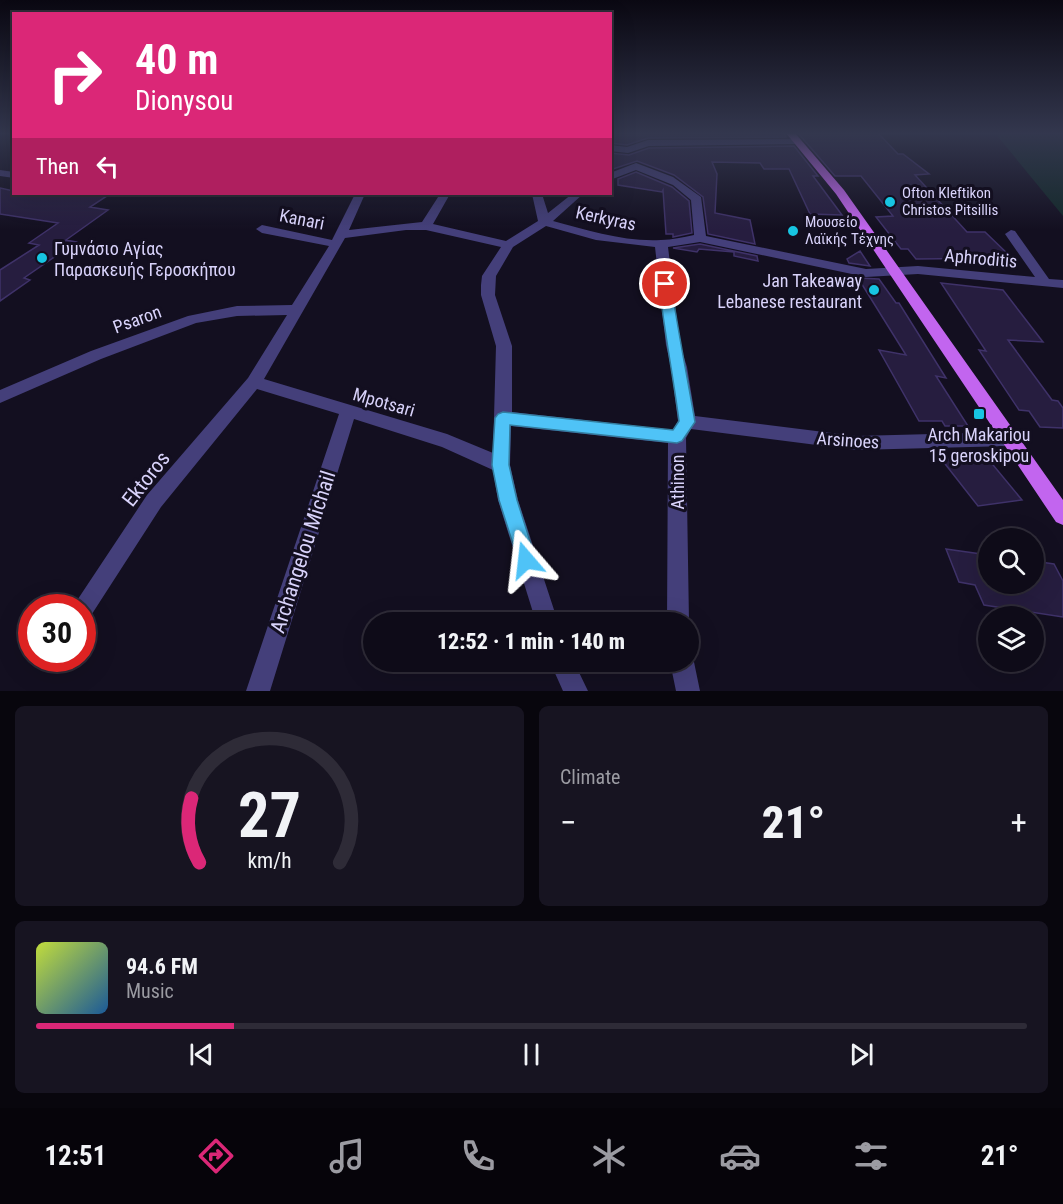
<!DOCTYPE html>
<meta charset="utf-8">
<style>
:root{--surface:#0e0b18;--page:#171421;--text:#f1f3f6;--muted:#9b9ba2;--line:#2e2b37;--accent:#db2777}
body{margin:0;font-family:"Roboto Condensed",sans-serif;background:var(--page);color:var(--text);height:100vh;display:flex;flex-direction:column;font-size:22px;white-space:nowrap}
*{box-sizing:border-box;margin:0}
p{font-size:20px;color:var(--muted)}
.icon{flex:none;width:33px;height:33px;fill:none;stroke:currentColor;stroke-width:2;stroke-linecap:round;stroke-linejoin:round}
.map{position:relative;height:691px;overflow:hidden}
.drawer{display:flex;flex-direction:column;gap:15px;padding:15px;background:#08060d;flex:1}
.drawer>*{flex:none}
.top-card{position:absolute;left:12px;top:12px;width:600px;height:183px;border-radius:0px;box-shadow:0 6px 24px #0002,0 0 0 2px var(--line);background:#db2777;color:#fff;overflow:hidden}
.fabs{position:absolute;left:978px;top:528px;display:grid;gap:12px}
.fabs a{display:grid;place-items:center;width:66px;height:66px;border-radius:50%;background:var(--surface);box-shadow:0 6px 24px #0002,0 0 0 2px var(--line);font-size:30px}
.speed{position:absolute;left:18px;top:594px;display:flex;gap:12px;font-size:30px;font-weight:700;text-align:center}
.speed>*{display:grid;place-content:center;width:78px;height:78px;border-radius:50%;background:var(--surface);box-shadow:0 6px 24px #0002,0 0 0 2px var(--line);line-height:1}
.speed .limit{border:9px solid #d22;background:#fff;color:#111}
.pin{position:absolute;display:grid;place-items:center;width:51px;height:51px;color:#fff;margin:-26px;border:3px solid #fff;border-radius:50%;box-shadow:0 2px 6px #0007}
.me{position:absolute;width:66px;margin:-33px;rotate:343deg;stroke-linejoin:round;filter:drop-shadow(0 0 4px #0008)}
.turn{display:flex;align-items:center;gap:21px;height:126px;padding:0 24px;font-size:27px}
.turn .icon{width:78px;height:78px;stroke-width:2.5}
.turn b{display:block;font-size:42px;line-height:51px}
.then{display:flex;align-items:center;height:57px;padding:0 24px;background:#0003;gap:12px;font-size:22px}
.big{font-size:45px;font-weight:800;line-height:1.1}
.drawer .widget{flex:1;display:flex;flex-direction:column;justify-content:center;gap:9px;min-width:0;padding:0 21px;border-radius:9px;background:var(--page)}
.drawer .dial{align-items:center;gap:0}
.dial svg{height:156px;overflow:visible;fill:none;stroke:var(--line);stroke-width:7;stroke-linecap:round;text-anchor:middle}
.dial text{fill:var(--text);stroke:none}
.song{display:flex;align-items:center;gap:18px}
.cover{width:72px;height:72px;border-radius:9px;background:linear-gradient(135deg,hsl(70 70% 55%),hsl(210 70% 35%))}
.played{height:6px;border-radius:3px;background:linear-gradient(90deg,var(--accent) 20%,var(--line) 20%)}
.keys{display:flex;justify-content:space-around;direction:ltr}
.heat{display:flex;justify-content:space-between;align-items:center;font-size:33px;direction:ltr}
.drawer .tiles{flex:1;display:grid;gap:15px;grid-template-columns:1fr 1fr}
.widget:last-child{grid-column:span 2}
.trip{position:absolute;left:363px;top:612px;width:336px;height:60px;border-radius:30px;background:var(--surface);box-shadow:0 6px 24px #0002,0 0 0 2px var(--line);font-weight:800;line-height:60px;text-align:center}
.dock{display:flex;height:96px;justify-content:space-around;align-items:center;background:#06040a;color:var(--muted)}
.dock .icon{width:42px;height:42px}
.dock .on{color:var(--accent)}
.dock b{font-size:27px;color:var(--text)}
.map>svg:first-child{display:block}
</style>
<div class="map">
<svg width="1063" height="691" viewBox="0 0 1063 691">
<rect width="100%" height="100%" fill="#130f20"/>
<path fill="#132929" d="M995,133h68v83z"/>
<path fill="#261d3f" stroke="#3f3269" stroke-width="1.5" d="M610,133h174l2,4 -138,1 -21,7 -17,-2z
M798,133h80l20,21h5l26,20 -14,1 52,57h18l27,26 -96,1 -8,-10h-7l-25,-32 17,-1 -32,-40h-26z
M794,146l24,30h-5l29,39 -32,-1 -21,-45h-25l-4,-6 -48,-1 5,12 -2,39 35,7 5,24 -47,-10 -5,-37 -29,-22 -37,-14 -27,9v-17l19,2 20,-7z
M636,172l36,15 17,14 3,32 -19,4v-3h-7l-3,-44 -1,2 -44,-7v-6z
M0,188l14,3v3h96l-20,13 18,3 -42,30 10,2 -52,36 6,2 -30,21v-31l39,-25 -10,-2 29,-20 -58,-9z
M700,244l57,12 1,5 -24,-5v-4l-35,-3 -2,3 -24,-4z
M860,251l10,15 -21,-3 -2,-4z
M858,278l21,1 17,24h3l47,75 -10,-2 32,50h-23l-3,-5h-23l-40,-71 27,5z
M941,283l62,7 40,52 -35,-2 44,60 6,1 5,7v20l-23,-1 -11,-16 -10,-1 -40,-60 7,1z
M984,454l38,46 -44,6 -36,-46z
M946,549l42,6v29h46v-23l20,3 9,17v36l-79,-12 -9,-20 -16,-3z"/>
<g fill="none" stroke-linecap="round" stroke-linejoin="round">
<path fill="#443f7a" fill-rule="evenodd" d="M797,139l3,1v4l-151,2 -21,7 -18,-2v-6l17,2 21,-7z
M636,163l37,14 28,20 5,39 160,33 52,-3 117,11 -30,-43 6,-4 4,1 34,48 14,1v8l-145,-14 -52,3 -166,-35 -32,5 12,98 7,22 8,49 161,20 153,-4 6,2 3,5 -3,5 -6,2 -153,4 -165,-21 -5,9 3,184 -1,2 -21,-2 1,-179 -157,-17 -1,39 8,35 40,122h-22l-38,-122 -5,-30 -51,-23 -88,-28 -84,272h-24l93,-277 -82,-25 -96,118 -71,110 -8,3v-12h-10l75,-113 101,-117 39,-63 -50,1 -41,7 -95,36 -101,44v-13l91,-39 97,-35 49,-10 55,-1 37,-59 -67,-13 -6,-4 6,-4 70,15 23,-46h10l-16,36 73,-8 18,-28h10l-17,30 73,17 32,-20 -6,-27h10l6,19 24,-19h11l-30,27c34,9 71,21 108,19 11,0 22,-3 33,-5l-3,-35 -18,-15 -37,-15 -26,10v-7zM546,226l50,14 59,7 11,98 5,22 7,54 -5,9 -161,-18v-66l-17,-51 1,-19 17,-29zM406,230h20l75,17 -19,29 -1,9v10l15,51 -3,107 -46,-19 -183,-55 81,-141z
M0,170l14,2v6l-14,-2z
M688,653l6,9 6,29h-24l-6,-29h18z
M550,662h24l14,29h-25z"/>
<path fill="#c265ef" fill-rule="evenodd" d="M786,133h9l49,57 219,310v25l-7,-3 -220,-328z"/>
</g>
<linearGradient id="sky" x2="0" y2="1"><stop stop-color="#0a0812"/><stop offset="0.58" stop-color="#33374e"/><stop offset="1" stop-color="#33374e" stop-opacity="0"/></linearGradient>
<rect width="1063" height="230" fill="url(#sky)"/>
<path fill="#4fc3f7" stroke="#337fa1" stroke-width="1.5" d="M665,280l6,4c7,47 16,92 24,138l-13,19 -5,2 -167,-18 -1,40 8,35 19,60 -3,6 -7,3 -6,-3 -21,-66 -7,-35 3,-47 3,-4 5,-2 170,18 6,-9c-6,-46 -15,-91 -20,-137z"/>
<g fill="#17c5e2" stroke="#130f20" stroke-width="2">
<circle cx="890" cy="202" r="6"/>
<circle cx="793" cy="231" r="6"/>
<circle cx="42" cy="258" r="6"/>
<circle cx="874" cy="290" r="6"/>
<rect x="973" y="408" width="12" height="12" rx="3"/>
</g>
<g text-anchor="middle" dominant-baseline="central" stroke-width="6" stroke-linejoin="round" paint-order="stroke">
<g font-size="15" fill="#d9d3fb" stroke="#130f20" text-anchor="start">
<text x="902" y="193">Ofton Kleftikon<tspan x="902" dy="17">Christos Pitsillis</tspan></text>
<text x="805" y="222">Μουσείο<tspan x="805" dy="17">Λαϊκής Τέχνης</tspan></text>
</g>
<g font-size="18" fill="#d9d3fb" stroke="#130f20">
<text transform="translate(606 218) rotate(12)">Kerkyras</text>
<text transform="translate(302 219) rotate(11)">Kanari</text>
<text transform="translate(981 258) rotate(5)">Aphroditis</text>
<text transform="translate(137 319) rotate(-20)">Psaron</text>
<text transform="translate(384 402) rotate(16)">Mpotsari</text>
<text transform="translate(848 440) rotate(4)">Arsinoes</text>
<text transform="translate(677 482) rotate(-90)">Athinon</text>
</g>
<g font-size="18" fill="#d9d3fb" stroke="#130f20" text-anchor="start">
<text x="54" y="248">Γυμνάσιο Αγίας<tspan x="54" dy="21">Παρασκευής Γεροσκήπου</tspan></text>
<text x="862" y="280" text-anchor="end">Jan Takeaway<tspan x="862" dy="21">Lebanese restaurant</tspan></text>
<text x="979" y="434" text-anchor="middle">Arch Makariou<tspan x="979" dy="21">15 geroskipou</tspan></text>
</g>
<g font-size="21" fill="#d9d3fb" stroke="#130f20">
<text transform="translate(146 479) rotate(-52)">Ektoros</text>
<text transform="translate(303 552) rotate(-72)">Archangelou Michail</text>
</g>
</g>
</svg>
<div class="fabs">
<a><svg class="icon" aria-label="search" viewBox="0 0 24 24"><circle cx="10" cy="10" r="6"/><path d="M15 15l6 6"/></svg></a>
<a><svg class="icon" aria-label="layers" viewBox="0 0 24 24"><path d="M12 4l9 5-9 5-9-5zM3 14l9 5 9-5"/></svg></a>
</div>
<div class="speed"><div class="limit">30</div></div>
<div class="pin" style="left:665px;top:284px;background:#d93025"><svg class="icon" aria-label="arrive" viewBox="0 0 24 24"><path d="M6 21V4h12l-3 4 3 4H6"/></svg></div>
<svg class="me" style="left:526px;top:560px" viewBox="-20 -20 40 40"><path d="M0-17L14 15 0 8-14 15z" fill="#4fc3f7" stroke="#fff" stroke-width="4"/></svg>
<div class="trip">12:52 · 1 min · 140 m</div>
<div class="top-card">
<div class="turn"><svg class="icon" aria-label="right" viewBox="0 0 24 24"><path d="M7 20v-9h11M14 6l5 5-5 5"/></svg><div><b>40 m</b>Dionysou</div></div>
<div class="then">Then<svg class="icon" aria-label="left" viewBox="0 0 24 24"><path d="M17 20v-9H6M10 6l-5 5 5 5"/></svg></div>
</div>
</div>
<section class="drawer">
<div class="tiles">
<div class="widget dial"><svg viewBox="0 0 100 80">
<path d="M14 69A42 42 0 1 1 86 69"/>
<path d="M14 69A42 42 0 0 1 10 36" stroke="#db2777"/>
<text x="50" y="56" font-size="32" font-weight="700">27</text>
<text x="50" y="72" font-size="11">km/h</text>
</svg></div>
<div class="widget"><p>Climate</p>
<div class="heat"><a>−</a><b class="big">21°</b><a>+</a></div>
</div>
<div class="widget">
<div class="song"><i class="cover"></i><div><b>94.6 FM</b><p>Music</p></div></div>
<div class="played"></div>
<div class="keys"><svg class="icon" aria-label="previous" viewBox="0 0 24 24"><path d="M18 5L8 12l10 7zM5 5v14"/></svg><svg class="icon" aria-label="pause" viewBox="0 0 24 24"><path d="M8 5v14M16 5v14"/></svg><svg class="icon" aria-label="next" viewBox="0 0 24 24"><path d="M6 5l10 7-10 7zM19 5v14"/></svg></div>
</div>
</div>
</section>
<nav class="dock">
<b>12:51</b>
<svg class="icon on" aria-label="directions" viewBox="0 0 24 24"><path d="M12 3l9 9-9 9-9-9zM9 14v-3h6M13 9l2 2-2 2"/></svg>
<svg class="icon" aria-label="music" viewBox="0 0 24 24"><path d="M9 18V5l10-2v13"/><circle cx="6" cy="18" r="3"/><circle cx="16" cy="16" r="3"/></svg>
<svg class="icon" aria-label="phone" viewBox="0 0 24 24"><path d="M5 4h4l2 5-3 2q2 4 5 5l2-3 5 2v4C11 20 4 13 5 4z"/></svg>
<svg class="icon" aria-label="climate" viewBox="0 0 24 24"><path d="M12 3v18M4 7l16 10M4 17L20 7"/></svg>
<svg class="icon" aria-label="car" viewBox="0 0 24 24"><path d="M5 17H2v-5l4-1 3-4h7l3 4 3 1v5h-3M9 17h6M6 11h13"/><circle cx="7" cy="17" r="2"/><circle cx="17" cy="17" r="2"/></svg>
<svg class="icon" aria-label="filters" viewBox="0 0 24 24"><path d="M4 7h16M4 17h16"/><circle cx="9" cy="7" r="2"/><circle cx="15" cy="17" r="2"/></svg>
<b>21°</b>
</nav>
